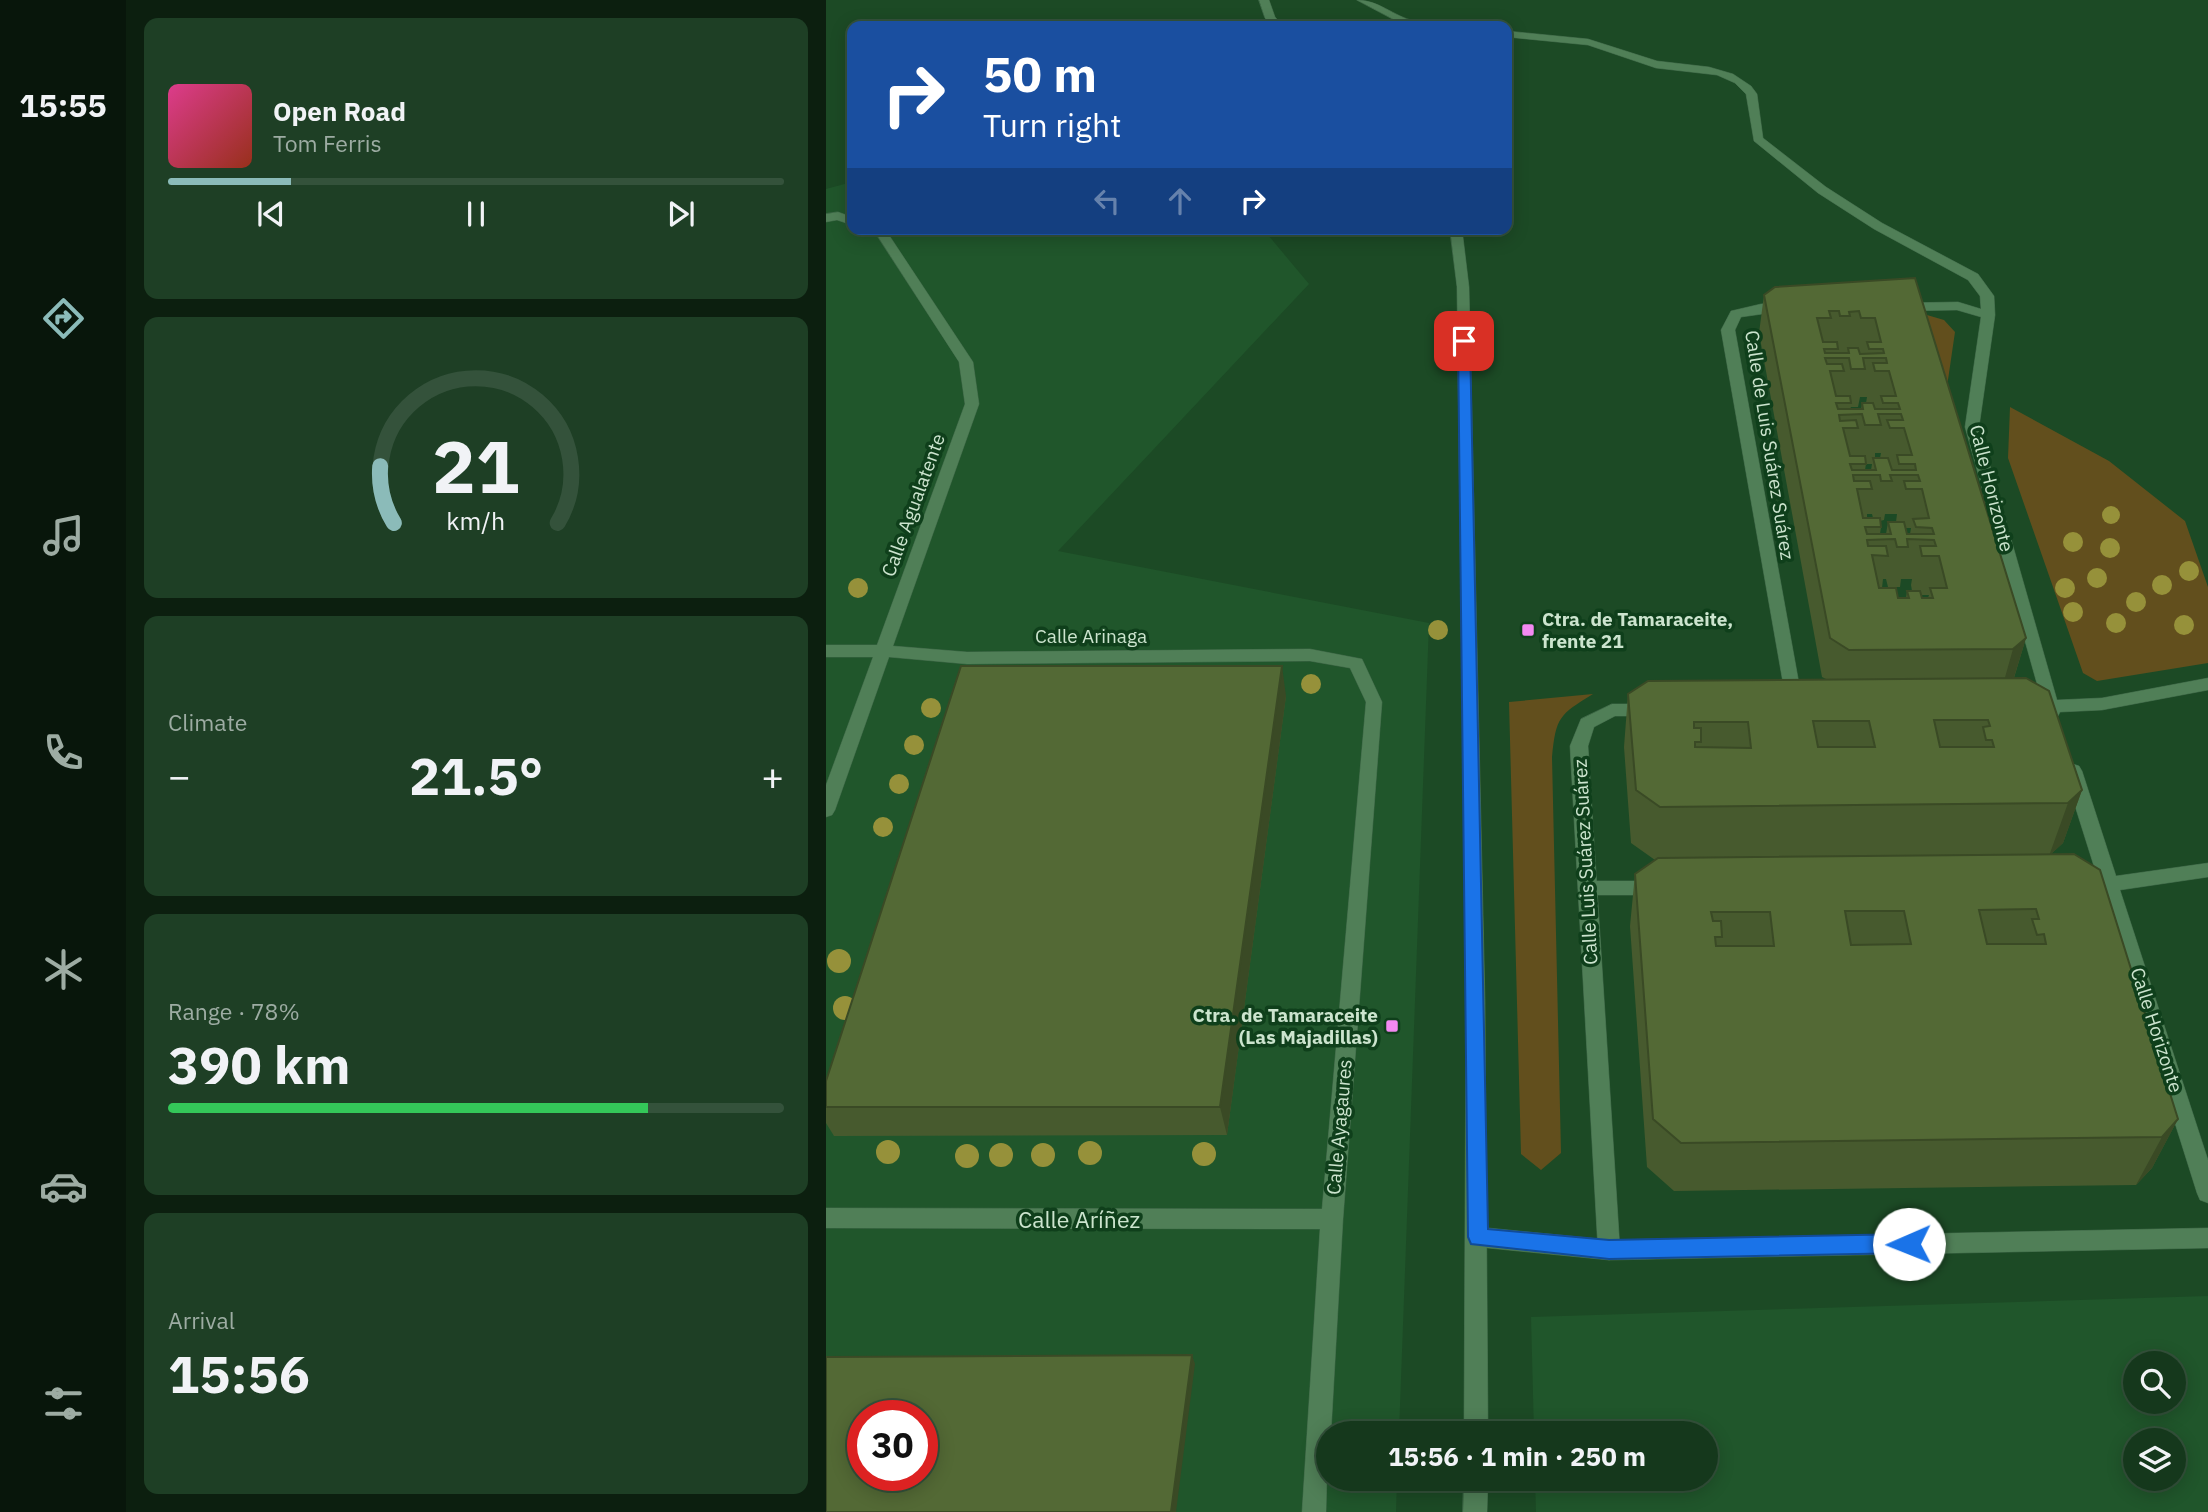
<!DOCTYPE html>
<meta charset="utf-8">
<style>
:root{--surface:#15381c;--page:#1e3f25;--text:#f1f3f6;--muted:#9daca3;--line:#34523b;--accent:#8bbbb9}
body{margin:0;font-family:"IBM Plex Sans",sans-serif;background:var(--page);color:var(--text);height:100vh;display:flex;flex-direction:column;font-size:26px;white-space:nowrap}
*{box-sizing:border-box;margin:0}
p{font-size:23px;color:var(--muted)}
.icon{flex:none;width:38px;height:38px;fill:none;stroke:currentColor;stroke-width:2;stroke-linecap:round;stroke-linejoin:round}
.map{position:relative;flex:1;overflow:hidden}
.side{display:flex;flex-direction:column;gap:18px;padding:18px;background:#0c1f0f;width:700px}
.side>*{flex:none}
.top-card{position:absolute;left:21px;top:21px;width:665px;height:214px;border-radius:14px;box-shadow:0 4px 18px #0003,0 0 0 2px var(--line);background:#1a4fa0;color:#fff;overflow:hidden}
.buttons{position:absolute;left:1297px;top:1351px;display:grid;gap:14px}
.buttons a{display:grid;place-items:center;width:63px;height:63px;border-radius:50%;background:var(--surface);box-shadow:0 4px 18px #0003,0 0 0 2px var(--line);font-size:35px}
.speed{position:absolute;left:21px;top:1400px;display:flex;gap:14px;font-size:35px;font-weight:700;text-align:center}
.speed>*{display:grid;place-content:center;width:91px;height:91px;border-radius:50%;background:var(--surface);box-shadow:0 4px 18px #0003,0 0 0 2px var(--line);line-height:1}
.speed .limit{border:10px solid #d22;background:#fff;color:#111}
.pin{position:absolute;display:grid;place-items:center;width:60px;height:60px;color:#fff;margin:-30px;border-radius:14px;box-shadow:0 4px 10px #0006}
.me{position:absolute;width:77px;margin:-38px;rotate:269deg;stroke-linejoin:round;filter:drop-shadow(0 0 5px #0008)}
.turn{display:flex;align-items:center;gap:24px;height:147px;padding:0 21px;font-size:32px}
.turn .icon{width:91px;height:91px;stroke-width:2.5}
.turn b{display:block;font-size:49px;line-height:60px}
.lanes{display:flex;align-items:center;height:66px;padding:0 21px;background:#0003;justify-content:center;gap:35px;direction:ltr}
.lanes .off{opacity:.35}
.big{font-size:52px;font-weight:700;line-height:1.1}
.side .widget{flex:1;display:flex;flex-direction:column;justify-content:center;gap:10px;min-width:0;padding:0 24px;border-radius:14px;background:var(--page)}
.side .dial{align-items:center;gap:0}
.dial svg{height:182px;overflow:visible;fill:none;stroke:var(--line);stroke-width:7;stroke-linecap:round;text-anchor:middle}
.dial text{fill:var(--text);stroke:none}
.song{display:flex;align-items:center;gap:21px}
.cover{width:84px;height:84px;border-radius:10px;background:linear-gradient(135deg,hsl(330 70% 55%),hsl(10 70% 35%))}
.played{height:7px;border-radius:4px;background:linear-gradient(90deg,var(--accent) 20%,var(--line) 20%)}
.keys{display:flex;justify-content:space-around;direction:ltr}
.heat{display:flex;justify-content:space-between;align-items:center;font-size:38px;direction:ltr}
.charge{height:10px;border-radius:5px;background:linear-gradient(90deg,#34c759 78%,var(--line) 0)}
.trip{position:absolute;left:490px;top:1421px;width:402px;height:70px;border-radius:35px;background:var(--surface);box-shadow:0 4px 18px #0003,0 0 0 2px var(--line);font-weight:700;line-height:70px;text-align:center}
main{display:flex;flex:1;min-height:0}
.tabs{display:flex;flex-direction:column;width:126px;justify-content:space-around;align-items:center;background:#08160b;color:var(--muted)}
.tabs .icon{width:49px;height:49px}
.tabs .active{color:var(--accent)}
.tabs b{font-size:32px;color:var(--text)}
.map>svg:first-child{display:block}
</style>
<main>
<nav class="tabs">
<b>15:55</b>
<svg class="icon active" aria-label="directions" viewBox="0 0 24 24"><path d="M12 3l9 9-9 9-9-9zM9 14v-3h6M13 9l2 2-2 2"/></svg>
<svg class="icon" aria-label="music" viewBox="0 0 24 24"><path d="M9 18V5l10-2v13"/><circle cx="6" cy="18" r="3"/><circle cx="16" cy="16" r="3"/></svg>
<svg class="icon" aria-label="phone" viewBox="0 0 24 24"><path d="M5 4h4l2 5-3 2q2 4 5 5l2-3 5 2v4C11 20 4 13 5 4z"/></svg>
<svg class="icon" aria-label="climate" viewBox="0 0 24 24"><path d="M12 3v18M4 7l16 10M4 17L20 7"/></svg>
<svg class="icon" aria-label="car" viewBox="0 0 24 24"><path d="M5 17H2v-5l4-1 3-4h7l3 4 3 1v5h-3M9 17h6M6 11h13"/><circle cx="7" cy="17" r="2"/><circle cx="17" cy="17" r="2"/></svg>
<svg class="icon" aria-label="filters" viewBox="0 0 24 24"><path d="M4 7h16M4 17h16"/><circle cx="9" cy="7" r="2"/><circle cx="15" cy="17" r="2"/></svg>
</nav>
<section class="side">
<div class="widget">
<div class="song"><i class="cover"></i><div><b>Open Road</b><p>Tom Ferris</p></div></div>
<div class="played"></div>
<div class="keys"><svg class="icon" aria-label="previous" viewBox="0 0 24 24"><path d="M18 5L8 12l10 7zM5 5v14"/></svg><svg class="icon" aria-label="pause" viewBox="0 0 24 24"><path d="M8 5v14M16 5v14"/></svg><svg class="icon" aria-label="next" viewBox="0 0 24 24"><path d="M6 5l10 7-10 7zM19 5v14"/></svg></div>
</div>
<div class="widget dial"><svg viewBox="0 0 100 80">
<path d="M14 69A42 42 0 1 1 86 69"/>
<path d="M14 69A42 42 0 0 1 8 44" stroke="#8bbbb9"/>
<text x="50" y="56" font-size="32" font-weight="700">21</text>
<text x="50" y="72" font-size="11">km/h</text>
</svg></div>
<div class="widget"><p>Climate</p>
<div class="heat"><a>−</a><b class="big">21.5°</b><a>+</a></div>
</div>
<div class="widget"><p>Range · 78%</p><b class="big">390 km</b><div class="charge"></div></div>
<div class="widget"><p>Arrival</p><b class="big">15:56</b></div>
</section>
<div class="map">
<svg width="1382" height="1512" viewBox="0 0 1382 1512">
<rect width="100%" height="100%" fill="#1c4a25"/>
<path fill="#20562b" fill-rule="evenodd" d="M26,182v47h411l46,55 -251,267 371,72 -30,810h-71v46h69l-1,33h-570v-1323zM37,1416h59v59h-59z
M1382,1296v216h-672l-1,-33h171v-46h-172l-3,-116zM1309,1363h39v39h-39zM1309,1440h39v39h-39z"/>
<path fill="#624f1d" d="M1101,315l17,5 11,12 -12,82 -29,-97z
M1184,407l99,54 76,60 23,66v76l-111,18 -14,-8 -75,-215z
M767,694c-34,21 -37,23 -41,63l9,396 -20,17 -20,-16 -12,-452z"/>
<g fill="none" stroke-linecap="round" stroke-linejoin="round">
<g stroke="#3d6646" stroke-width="1">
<path id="service" d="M786,704h39l9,6 -9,6h-36l-21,11 -6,19 32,504 -3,7 -8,3 -8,-3 -3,-7 -28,-504 11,-27z"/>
</g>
<g stroke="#3d6646" stroke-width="1">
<path id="minor" d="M531,0c22,0 36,16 57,21 9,2 18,0 26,5h-34z
M681,31l81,8 69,22 52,6 24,7 18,12 6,8 6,44 63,49 56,36 96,51 16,22 1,19 -16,112 78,273 45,-2 106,-20v12l-106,20 -42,2 -2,4h-12l-81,-289 16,-110 -24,-7 -56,1 -7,-4 7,-4 57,-1 23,7 -1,-13 -12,-16 -94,-51 -56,-36 -64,-52 -8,-47 -11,-11 -18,-8 -61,-7 -68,-23 -81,-8z
M12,212l14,5v8l-15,-5 -11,2v-8z
M47,229h12l88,133 6,42 -86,242 74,6 343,-3 52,10 20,43 -39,517 -12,214h-3l-2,79h-24l18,-283 -494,-1v-20l496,1 44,-507 -16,-34 -40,-7 -343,3 -78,-7 -54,153 -3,5 -6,2v-32l47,-128h-47v-12h51l88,-241 -6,-42z
M960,303l7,4 -2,3 -50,7 -6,13 67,370 -8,6 -8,-6 -65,-370 10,-19 30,-7z
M1247,764l6,2 3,5 34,105 92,-13v14l-88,13 88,270v43l-8,-3 -3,-7 -95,-301 -7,-2 -2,-5 5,-6 -34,-108 3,-5z
M761,881h70l7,2 2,5 -2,5 -7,2h-70l-7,-2 -2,-5 2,-5z
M652,1227l131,13 599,-12v20l-599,12 -131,-13 -8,-3 -3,-7 3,-7z"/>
</g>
<g stroke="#3d6646" stroke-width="1">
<path id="secondary" d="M433,0h10l6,17 8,9h-11l-7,-8z
M624,229h12l7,58 16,716 3,430h-24l2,-430 -9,-716z
M638,1479h24l-1,33h-24z"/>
</g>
<use href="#service" fill="#507f57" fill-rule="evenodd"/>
<use href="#minor" fill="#507f57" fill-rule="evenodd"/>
<use href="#secondary" fill="#507f57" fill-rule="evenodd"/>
</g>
<g fill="#96913a">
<circle cx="1285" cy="515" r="9"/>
<circle cx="1247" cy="542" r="10"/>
<circle cx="1284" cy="548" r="10"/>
<circle cx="1363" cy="571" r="10"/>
<circle cx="1271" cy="578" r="10"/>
<circle cx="1336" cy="585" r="10"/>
<circle cx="32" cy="588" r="10"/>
<circle cx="1239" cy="588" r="10"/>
<circle cx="1310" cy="602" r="10"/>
<circle cx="1247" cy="612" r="10"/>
<circle cx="1290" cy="623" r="10"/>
<circle cx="1358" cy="625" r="10"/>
<circle cx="612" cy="630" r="10"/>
<circle cx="485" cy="684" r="10"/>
<circle cx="105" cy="708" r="10"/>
<circle cx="88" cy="745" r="10"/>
<circle cx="73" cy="784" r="10"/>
<circle cx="57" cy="827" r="10"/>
<circle cx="13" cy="961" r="12"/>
<circle cx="19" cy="1008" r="12"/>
<circle cx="62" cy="1152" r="12"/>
<circle cx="264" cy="1153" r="12"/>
<circle cx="378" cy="1154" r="12"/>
<circle cx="175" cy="1155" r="12"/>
<circle cx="217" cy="1155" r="12"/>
<circle cx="141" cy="1156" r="12"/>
</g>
<path fill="#475a2e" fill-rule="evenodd" d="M1089,278l111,360 -12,40 68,112 -19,53 -12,11 127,265 -26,49 -16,17 -462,6 -27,-24 -17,-241 5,-52 20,-14 -24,-17 -7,-96 4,-53 198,-15 -4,-2 -63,-344 5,-38zM1034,397h7l-1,6h-4l-1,6h-11l1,-2h7zM1049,453h6l-1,5h-5zM1040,464h6l-1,6h-6zM1041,514h5l1,4h-6zM1059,514h12l-1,8h-8l-2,12h-6l1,-7 -1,-6 4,-1zM1080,528h5l-1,6h-3zM1057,579h3l2,8h12l1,-8h11l-1,6 1,6h-5l-1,7h-8l-16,-10zM1095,595h8l-1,3h-6z
M460,696l-59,439 -393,1 -8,-13v-42z"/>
<path fill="#3a4a25" d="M1200,638l-12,39 -12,11 11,-39z
M456,666l4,30 -59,439 -7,-28z
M1256,790l-19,53 -14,13 19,-53z
M1352,1119l-26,49 -16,17 26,-48z
M366,1355l3,9 -19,148h-5z"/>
<path fill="#536935" stroke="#3a4a25" stroke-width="2" fill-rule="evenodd" d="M1089,278l111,360 -13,11 -164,1 -19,-12 -66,-343 11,-8zM1003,311h10l1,5h10l-1,-4 10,-1 2,7h14l6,24h-14l2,7h14l1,4 -24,1 -2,-6h-10l1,5h-24l-1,-4h14l-1,-7h-14l-6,-24h14zM999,358h24l2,11h14l-2,-11h23l1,5h-14l2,8h14l7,25h-15l2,7h15l2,6h-25l-2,-6h-11l1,6h-25l-2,-6h15l-1,-7h-14l-6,-25h14l-2,-7h-15zM1036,414l3,11h16l-3,-11h23l2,6h-16l3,8h14l8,27h-15l2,9h16l1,6h-24l-4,-12h-15l3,12h-24l-2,-6h16l-1,-8h-15l-7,-28h15l-2,-8 -16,1 -1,-6zM1027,475h27l1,6h11l-2,-6h28l2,6h-16l2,8h16l7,29 -16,1 3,8 16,1 2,6h-27l-3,-12h-16l3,12h-24l-2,-7h16l-1,-9h-17l-6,-29h15l-2,-8h-16zM1069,539l2,8h11l-1,-8 27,1 2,6h-16l2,10h17l8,32h-17l3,10h-11l-2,-7h-13l2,7h-11l-2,-10h-17l-7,-33 16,1 -2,-10h-18l-1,-6z
M135,666h321l-62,441h-394v-26z
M1200,678l23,13 33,99 -14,13 -408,4 -24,-17 -8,-96 20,-13zM1108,720h54l2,6 -7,1 3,13h6l2,7h-54zM987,721h56l6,26h-57zM868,722h54l3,26 -56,-1v-5h6v-14h-7z
M1248,854l26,16 78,249 -16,18 -481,6 -28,-24 -18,-245 23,-16zM1210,909l3,10h-7l5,16 7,-1 2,10h-59l-8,-34zM1019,911h59l7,33 -60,1zM885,912h59l4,34h-58l-1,-9h7l-1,-16h-8z
M366,1355l-21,157h-345v-155zM37,1416h59v59h-59z"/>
<path fill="#1a73e8" stroke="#114b97" stroke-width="2" d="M638,337l6,4 18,888 121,11 300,-6 7,3 3,7 -3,6 -7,3 -300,6 -138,-15 -3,-7 -10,-896z"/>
<g fill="#f389f1" stroke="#0f3f1b" stroke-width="2.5">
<rect x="695" y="623" width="14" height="14" rx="3.5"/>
<rect x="559" y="1019" width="14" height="14" rx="3.5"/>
</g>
<g text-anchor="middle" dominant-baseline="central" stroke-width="7" stroke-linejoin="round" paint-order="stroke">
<g font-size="19" fill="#cce4ce" stroke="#0f3f1b">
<text transform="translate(944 445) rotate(81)">Calle de Luis Suárez Suárez</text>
<text transform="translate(1166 488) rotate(76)">Calle Horizonte</text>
<text transform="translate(87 505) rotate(-70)">Calle Agualatente</text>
<text x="265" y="636">Calle Arinaga</text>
<text transform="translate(759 862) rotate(-93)">Calle Luis Suárez Suárez</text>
<text transform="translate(1331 1030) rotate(72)">Calle Horizonte</text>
<text transform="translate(513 1127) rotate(-85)">Calle Ayagaures</text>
</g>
<g font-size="19" font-weight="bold" fill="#cce4ce" stroke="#0f3f1b" text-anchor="start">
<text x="716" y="619">Ctra. de Tamaraceite,<tspan x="716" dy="22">frente 21</tspan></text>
<text x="552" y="1015" text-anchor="end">Ctra. de Tamaraceite<tspan x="552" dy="22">(Las Majadillas)</tspan></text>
</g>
<g font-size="23" fill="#cce4ce" stroke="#0f3f1b">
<text x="253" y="1219">Calle Aríñez</text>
</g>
</g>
</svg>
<div class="buttons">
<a><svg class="icon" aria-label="search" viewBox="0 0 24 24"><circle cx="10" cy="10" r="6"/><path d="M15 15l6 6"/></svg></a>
<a><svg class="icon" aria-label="layers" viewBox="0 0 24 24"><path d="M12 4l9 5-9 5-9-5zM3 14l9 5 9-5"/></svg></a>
</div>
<div class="speed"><div class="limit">30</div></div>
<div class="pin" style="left:638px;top:341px;background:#d93025"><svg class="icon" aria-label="arrive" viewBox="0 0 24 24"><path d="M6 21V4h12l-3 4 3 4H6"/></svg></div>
<svg class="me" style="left:1083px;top:1244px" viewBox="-20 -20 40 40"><circle r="19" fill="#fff"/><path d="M0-13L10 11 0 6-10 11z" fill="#1a73e8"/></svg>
<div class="trip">15:56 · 1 min · 250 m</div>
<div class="top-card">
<div class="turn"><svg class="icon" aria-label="right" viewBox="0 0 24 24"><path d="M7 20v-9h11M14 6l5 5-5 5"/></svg><div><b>50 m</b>Turn right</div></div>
<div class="lanes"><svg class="icon off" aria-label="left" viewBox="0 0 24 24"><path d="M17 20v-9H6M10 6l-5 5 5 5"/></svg><svg class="icon off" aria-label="ahead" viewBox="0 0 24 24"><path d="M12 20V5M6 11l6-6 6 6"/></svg><svg class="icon" aria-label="right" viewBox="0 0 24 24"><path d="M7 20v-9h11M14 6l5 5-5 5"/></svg></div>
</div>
</div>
</main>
